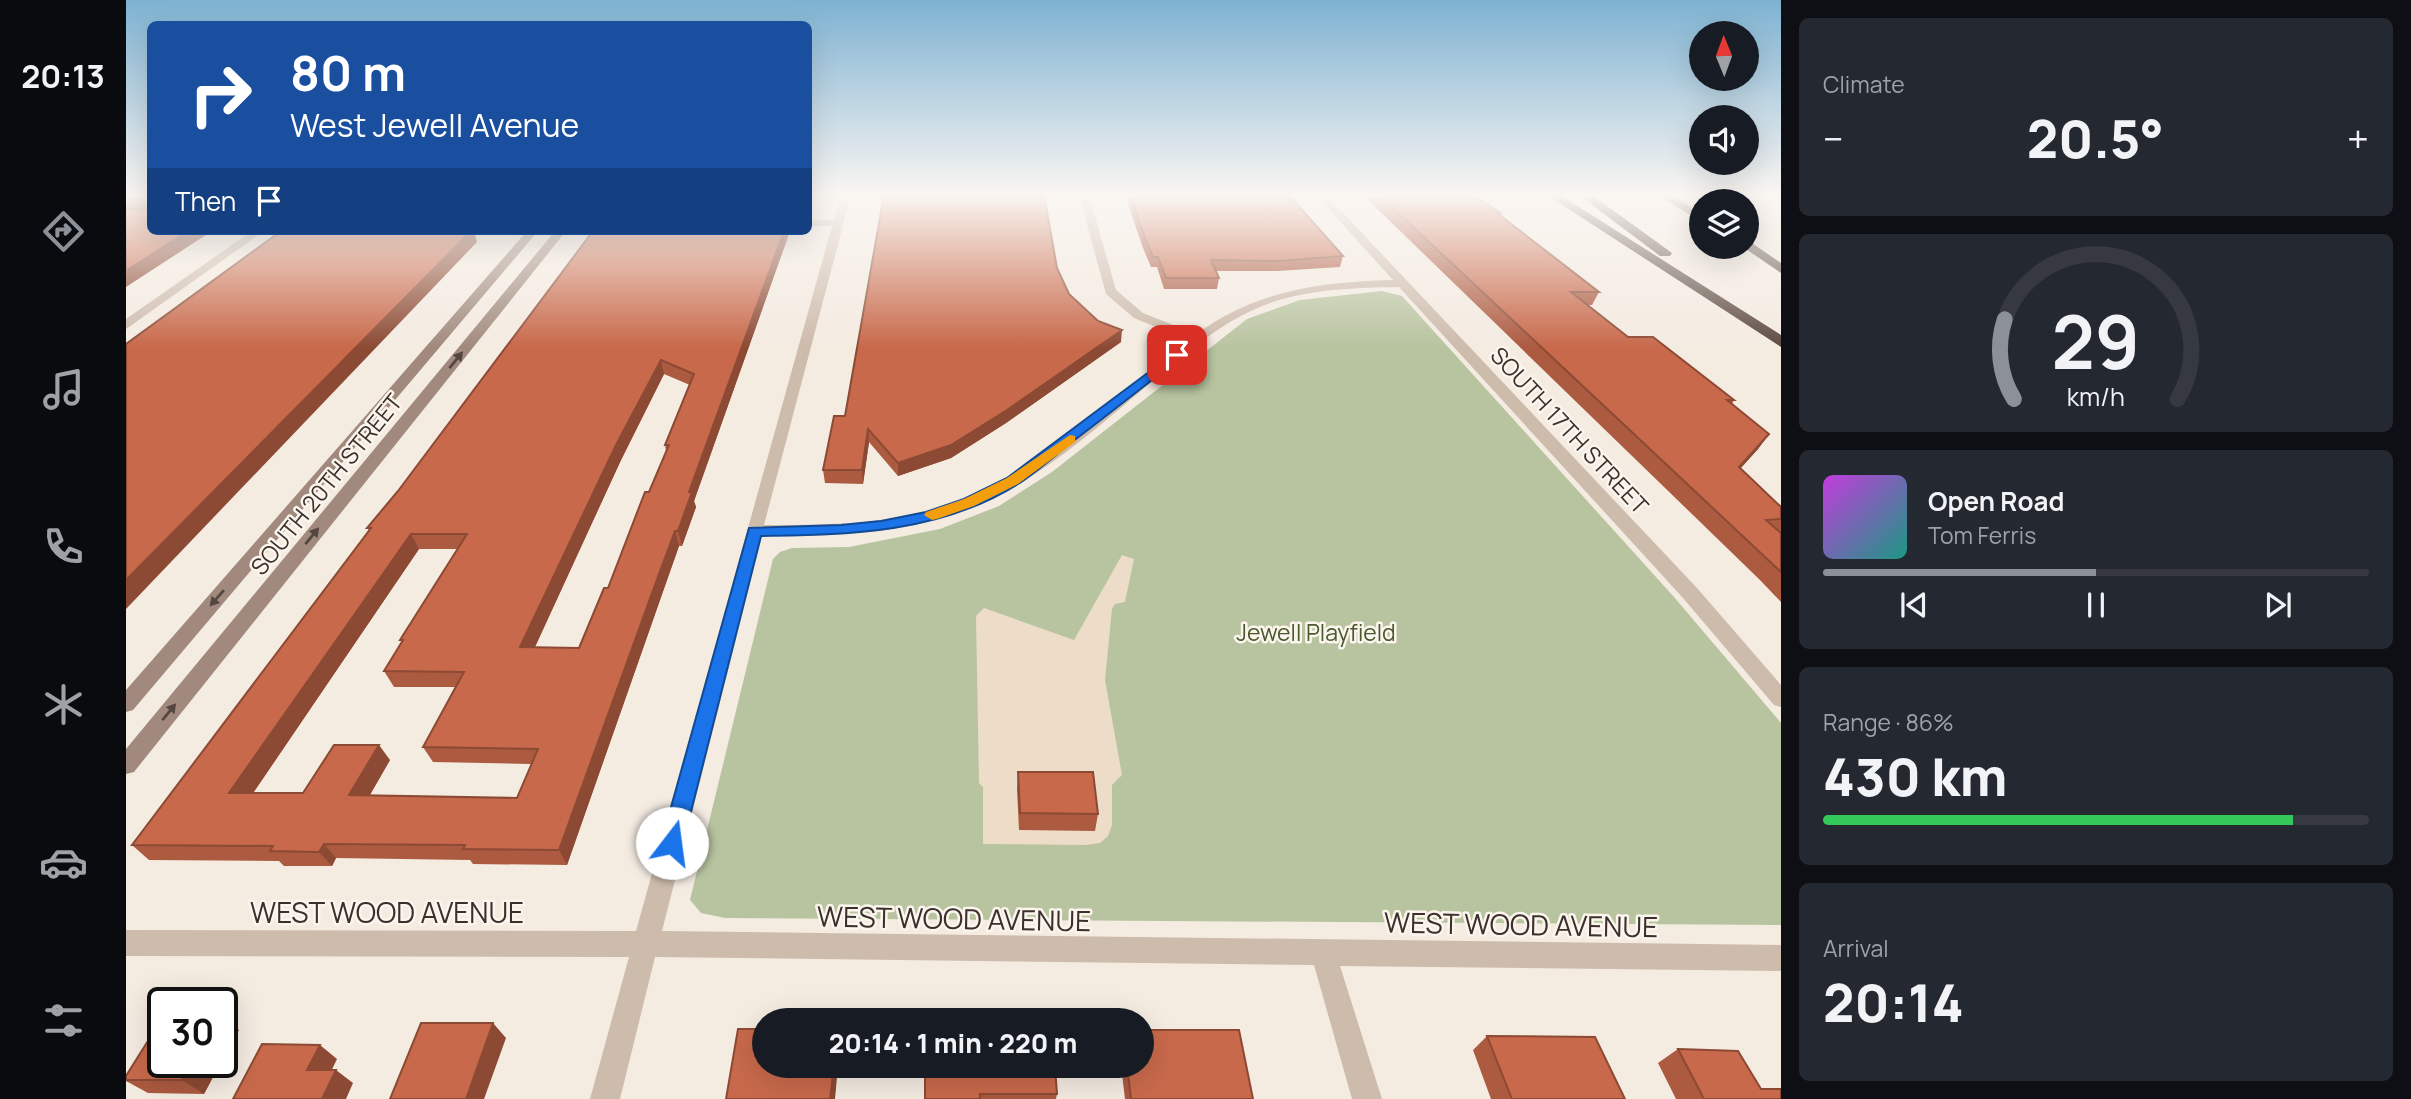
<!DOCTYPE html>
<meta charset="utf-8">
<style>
:root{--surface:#171b24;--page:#242831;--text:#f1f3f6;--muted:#9ea1a6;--line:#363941;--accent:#8c9099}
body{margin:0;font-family:Manrope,sans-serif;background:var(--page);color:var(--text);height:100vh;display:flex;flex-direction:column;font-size:26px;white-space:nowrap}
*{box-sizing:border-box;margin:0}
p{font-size:23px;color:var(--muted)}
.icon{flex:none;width:38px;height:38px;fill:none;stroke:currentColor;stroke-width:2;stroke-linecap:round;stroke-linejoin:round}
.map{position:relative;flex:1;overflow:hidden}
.drawer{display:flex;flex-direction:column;gap:18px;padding:18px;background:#0d0f14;width:630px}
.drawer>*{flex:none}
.top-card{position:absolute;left:21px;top:21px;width:665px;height:214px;border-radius:10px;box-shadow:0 7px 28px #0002;background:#1a4fa0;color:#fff;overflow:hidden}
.needle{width:46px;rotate:359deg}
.controls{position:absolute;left:1563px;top:21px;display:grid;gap:14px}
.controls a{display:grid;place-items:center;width:70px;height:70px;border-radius:50%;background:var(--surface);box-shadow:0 7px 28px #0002;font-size:35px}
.speed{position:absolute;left:21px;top:987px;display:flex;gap:14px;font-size:35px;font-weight:700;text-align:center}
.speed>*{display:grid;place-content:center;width:91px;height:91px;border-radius:50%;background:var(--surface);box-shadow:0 7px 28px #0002;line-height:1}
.speed .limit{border:4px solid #111;border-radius:10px;background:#fff;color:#111}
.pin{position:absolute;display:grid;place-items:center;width:60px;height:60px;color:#fff;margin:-30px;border-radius:14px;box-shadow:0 4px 10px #0006}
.me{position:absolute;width:77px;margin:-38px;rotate:15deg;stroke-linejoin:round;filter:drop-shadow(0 0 5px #0008)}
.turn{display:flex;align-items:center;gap:24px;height:147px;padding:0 28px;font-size:32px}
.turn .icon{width:91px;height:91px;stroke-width:2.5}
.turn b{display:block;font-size:49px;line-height:60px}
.then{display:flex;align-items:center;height:66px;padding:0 28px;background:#0003;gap:14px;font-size:26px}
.big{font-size:52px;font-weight:800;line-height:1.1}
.drawer .card{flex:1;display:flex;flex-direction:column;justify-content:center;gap:10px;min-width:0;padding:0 24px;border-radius:10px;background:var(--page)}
.drawer .dial{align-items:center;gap:0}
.dial svg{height:182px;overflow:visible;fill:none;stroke:var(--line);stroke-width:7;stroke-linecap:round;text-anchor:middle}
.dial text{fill:var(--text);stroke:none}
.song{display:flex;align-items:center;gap:21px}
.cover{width:84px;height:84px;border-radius:10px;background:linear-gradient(135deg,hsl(290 70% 55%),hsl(170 70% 35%))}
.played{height:7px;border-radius:4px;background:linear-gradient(90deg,var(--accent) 50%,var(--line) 50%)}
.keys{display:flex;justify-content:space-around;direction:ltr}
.heat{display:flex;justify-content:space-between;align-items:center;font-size:38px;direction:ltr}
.charge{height:10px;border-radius:5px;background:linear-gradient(90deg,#34c759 86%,var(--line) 0)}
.trip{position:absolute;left:626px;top:1008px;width:402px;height:70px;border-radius:35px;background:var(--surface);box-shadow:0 7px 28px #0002;font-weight:800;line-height:70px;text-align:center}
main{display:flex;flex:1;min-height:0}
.dock{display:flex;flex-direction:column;width:126px;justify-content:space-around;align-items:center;background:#090b0e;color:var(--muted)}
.dock .icon{width:49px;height:49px}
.dock .current{color:var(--accent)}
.dock b{font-size:32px;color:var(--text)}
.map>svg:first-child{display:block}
</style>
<main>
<nav class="dock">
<b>20:13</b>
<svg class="icon current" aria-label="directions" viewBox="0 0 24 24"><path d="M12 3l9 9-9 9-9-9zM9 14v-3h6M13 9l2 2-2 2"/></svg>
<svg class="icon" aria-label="music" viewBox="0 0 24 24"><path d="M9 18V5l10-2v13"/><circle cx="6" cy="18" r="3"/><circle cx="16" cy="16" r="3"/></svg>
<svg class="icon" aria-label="phone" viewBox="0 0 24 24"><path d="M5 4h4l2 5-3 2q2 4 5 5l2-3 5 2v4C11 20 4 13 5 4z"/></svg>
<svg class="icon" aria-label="climate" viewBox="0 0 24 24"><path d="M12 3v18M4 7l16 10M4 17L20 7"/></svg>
<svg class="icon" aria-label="car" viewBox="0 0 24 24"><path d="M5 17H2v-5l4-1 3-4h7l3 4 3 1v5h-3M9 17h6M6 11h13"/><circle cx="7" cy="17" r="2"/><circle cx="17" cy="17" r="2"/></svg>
<svg class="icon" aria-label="filters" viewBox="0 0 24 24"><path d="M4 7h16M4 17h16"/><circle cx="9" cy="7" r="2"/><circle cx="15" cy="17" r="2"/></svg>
</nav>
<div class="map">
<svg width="1655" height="1099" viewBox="0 0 1655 1099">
<rect width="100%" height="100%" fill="#f4ebe1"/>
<path fill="#b8c4a0" d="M1256,291l20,5 272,301 107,126v202l-1056,-7 -24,-5 -11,-13 83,-341 7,-7 12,-4 57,-1 91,-18 59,-23 53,-34 195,-153 53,-19z"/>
<path fill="#ecdcc8" d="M996,555l12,4 -9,43 -10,2 -3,5 -7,71 17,95 -10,10v40l-4,11 -8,7 -14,2 -103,-1v-57l-4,-4 -3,-167 8,-8 90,32z"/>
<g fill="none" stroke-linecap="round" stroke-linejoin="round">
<path fill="#cdbbac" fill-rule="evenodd" d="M715,195h10l-87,330c58,0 119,0 174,-17 97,-30 171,-108 250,-168l-54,-22 -28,-24 -27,-99h10l27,95 27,23 53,21c62,-44 123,-52 197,-54l-77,-85h10l371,393 84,97v22l-7,-2 -91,-107 -284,-311c-48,1 -101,2 -146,23 -32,14 -60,38 -87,60 -60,49 -118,105 -190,136 -67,29 -143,30 -214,30l-100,395 1119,14v26l-441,-5 42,133h-30l-38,-134 -659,-8 -35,142h-30l39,-142 -503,-1v-26l510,1 196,-705h-24v-6h26z
M126,231h12l-138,98v-10z"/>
<path fill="#a18a7d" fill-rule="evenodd" d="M401,231h11l-405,479 -7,2v-22z
M429,231h11l-432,541 -8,2v-25z"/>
<path fill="#5c4a42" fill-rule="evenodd" d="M1421,195h13l221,140v12z
M1453,195h13l80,58 -2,3h-10z
M1532,195h14l29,18v9z
M1620,239l35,24v10l-38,-26h3z"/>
</g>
<path fill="#ac5a40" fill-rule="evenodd" d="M0,195h24l-24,92z
M999,195h164l54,61 -3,11 -63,4h-62l4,7 -2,11h-53l-7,-22h-6l-8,-19z
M1237,195h111l26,18 -1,1 100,78 -7,13h-4l40,32 106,63 -2,4 37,30 -11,15 -18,20 41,38v95l-21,-22z
M467,231h197l-96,270 2,6 -14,39h-3l-18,51 -94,268 -94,-1 -3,-4 -134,-2 -4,8h-48l-5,-5 -130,-1 -17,-15 237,-315 -2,-2 31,-37zM538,374l26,11 -25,60 1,6 -58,137 -29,60 -44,-1 86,-187zM293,549h39l-58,91 2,2 -18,29 10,16h61l-32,60 10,15 98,2 -14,34 -147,-3 20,-35 -87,33h-50z
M931,268l12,26 52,48 -115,81 -55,35 -53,18 -29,-34 -6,42 -38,-1 -2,-13 22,-54z
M892,772l80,42 -3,17 -76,-1 -2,-41z
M1361,1036l138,63h-134l-18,-49z
M1552,1049l83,40 20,10h-105l-18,-36z
M37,1062h58l-17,32 -56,-1 -22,-12v-5z
M799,1066l132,28 -1,5h-131z
M995,1066h22l110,33h-128z"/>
<path fill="#8c4a34" d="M62,231h24l-86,56v-16z
M330,231h18l3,11 -351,367v-29z
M658,231h6l-96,270 2,6 -14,39 -4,-15 11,-39z
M996,330l-1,12 -115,81 -55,35 -53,18v-13z
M535,360l3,14 -43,86 -93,202 -8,-15 96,-202z
M742,429l1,13 -6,42 -1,-14z
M1643,434l-11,15 -30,33 11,-15z
M549,531l4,15 -112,319 -8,-15z
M285,534l8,15 -176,259 -14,-15z
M253,745l11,15 -29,50 -12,-15z
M198,844l12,14 -4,8 -13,-14z
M96,1017l17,13 -17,31z
M367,1023l13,15 -22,61h-18z
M194,1045l17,14 -12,25 -18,-14z
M66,1062h29l-17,32 -22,-14z
M708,1066h4l-3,33h-5z
M210,1070l17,13 -7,16h-24z"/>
<path fill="#c8694b" stroke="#8c4a34" stroke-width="2" fill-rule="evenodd" d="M0,195h24v36h38l-62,40v-62l18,1 2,-9 -2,-2h-18z
M758,195h160l13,73 12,26 29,27 24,9 -115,80 -56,35 -53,18 -30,-34 -6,41h-39l11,-54h11z
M1004,195h159l54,61 -64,5 -68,-1 8,18h-53l-8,-21h-5l-8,-19z
M1253,195h95l26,18h-3l102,79h-28l57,45h25l81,63h-7l42,34 -30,33 42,40v12l-15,1 15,13v39z
M155,231h190l-345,349v-236z
M467,231h191l-95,261h3l-14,39h-3l-19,51 -97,268 -96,-1 2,-4 -141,-1 -5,8 -49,-1 3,-5 -141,-1 239,-317h-4l31,-37zM535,360l33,14 -29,71h4l-20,47h-4l-37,96h-4l-25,60 -59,-1 96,-202zM285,534h56l-67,106h3l-19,31 80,1 -41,75 115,2 -21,49 -168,-3 30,-50h-45l-31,48h-74z
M892,772h75l5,42 -78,-1z
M37,1017v45h29l-10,18h-56v-4z
M295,1023h72l-27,76h-76z
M612,1029h27v37h69l-4,33h-104z
M1017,1030h96l14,69h-122l-4,-33h16z
M1361,1036l108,1 30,62h-113z
M136,1044l58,1 -13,25h29l-14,29h-89z
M1552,1049l60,2 23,38h20v10h-77z
M799,1066h130l2,28h-77v5h-55z"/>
<defs><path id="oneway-solid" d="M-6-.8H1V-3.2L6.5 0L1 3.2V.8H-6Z" transform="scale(1.75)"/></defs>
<g fill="#544640">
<use href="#oneway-solid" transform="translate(330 360) rotate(-51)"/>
<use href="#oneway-solid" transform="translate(186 536) rotate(-51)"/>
<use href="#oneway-solid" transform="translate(91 598) rotate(131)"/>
<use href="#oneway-solid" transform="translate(43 712) rotate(-51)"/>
</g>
<linearGradient id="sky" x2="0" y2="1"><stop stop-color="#7eb2d2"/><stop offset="0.56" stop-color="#faf6f2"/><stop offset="1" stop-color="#faf6f2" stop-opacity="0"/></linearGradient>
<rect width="1655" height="348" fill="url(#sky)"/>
<path fill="#1a73e8" stroke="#114b97" stroke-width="2" d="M1051,351l5,1v5c-37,28 -73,57 -110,85 -18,14 -35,30 -54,42 -78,49 -169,51 -257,52l-78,307 -4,7 -7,3 -8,-3 -3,-7 88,-315 92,-3 40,-4 45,-9 38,-13 43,-21z"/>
<path fill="#f59e0b" d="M944,435l5,1v6l-57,42 -44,22 -37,13 -5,1 -8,-5 2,-3 38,-13 43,-21z"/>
<g text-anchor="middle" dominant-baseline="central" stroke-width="5" stroke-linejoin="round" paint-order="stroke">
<g font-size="23" fill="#3b302b" stroke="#fbf5ee">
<text transform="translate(1444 430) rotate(47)">SOUTH 17TH STREET</text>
<text transform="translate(200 484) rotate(-51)">SOUTH 20TH STREET</text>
</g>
<g font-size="23" fill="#4a5a2e" stroke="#fbf5ee">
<text x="1190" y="632">Jewell Playfield</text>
</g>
<g font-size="28" fill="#3b302b" stroke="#fbf5ee">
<text x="261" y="912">WEST WOOD AVENUE</text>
<text transform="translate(828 918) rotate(1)">WEST WOOD AVENUE</text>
<text transform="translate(1395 924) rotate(1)">WEST WOOD AVENUE</text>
</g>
</g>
</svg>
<div class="controls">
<a><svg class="needle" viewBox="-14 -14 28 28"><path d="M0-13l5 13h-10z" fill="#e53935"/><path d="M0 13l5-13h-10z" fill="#9ea1a6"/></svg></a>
<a><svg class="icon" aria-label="sound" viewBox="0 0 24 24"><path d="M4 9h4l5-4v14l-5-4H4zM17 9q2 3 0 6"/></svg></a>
<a><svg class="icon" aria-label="layers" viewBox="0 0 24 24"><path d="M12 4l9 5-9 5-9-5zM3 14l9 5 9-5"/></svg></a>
</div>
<div class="speed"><div class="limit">30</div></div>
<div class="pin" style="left:1051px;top:355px;background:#d93025"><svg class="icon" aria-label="arrive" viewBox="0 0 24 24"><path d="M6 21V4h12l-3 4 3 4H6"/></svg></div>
<svg class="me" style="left:546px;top:843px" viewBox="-20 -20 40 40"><circle r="19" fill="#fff"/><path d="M0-13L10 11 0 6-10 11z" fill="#1a73e8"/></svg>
<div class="trip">20:14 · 1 min · 220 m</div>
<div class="top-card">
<div class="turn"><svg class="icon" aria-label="right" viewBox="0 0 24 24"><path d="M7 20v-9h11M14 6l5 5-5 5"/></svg><div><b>80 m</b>West Jewell Avenue</div></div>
<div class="then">Then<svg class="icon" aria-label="arrive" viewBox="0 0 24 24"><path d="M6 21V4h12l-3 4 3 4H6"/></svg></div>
</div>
</div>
<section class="drawer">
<div class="card"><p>Climate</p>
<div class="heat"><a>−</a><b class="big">20.5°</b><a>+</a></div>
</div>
<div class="card dial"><svg viewBox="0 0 100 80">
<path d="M14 69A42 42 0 1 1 86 69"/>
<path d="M14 69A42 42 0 0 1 10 34" stroke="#8c9099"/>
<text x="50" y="56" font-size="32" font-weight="700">29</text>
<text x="50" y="72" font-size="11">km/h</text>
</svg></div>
<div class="card">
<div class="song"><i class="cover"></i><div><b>Open Road</b><p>Tom Ferris</p></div></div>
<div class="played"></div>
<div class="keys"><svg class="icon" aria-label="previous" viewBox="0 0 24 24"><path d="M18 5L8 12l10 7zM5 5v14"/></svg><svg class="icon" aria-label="pause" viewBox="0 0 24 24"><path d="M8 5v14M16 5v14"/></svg><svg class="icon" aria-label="next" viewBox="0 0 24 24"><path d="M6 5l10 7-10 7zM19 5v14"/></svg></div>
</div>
<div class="card"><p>Range · 86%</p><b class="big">430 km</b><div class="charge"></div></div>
<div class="card"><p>Arrival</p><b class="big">20:14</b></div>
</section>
</main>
